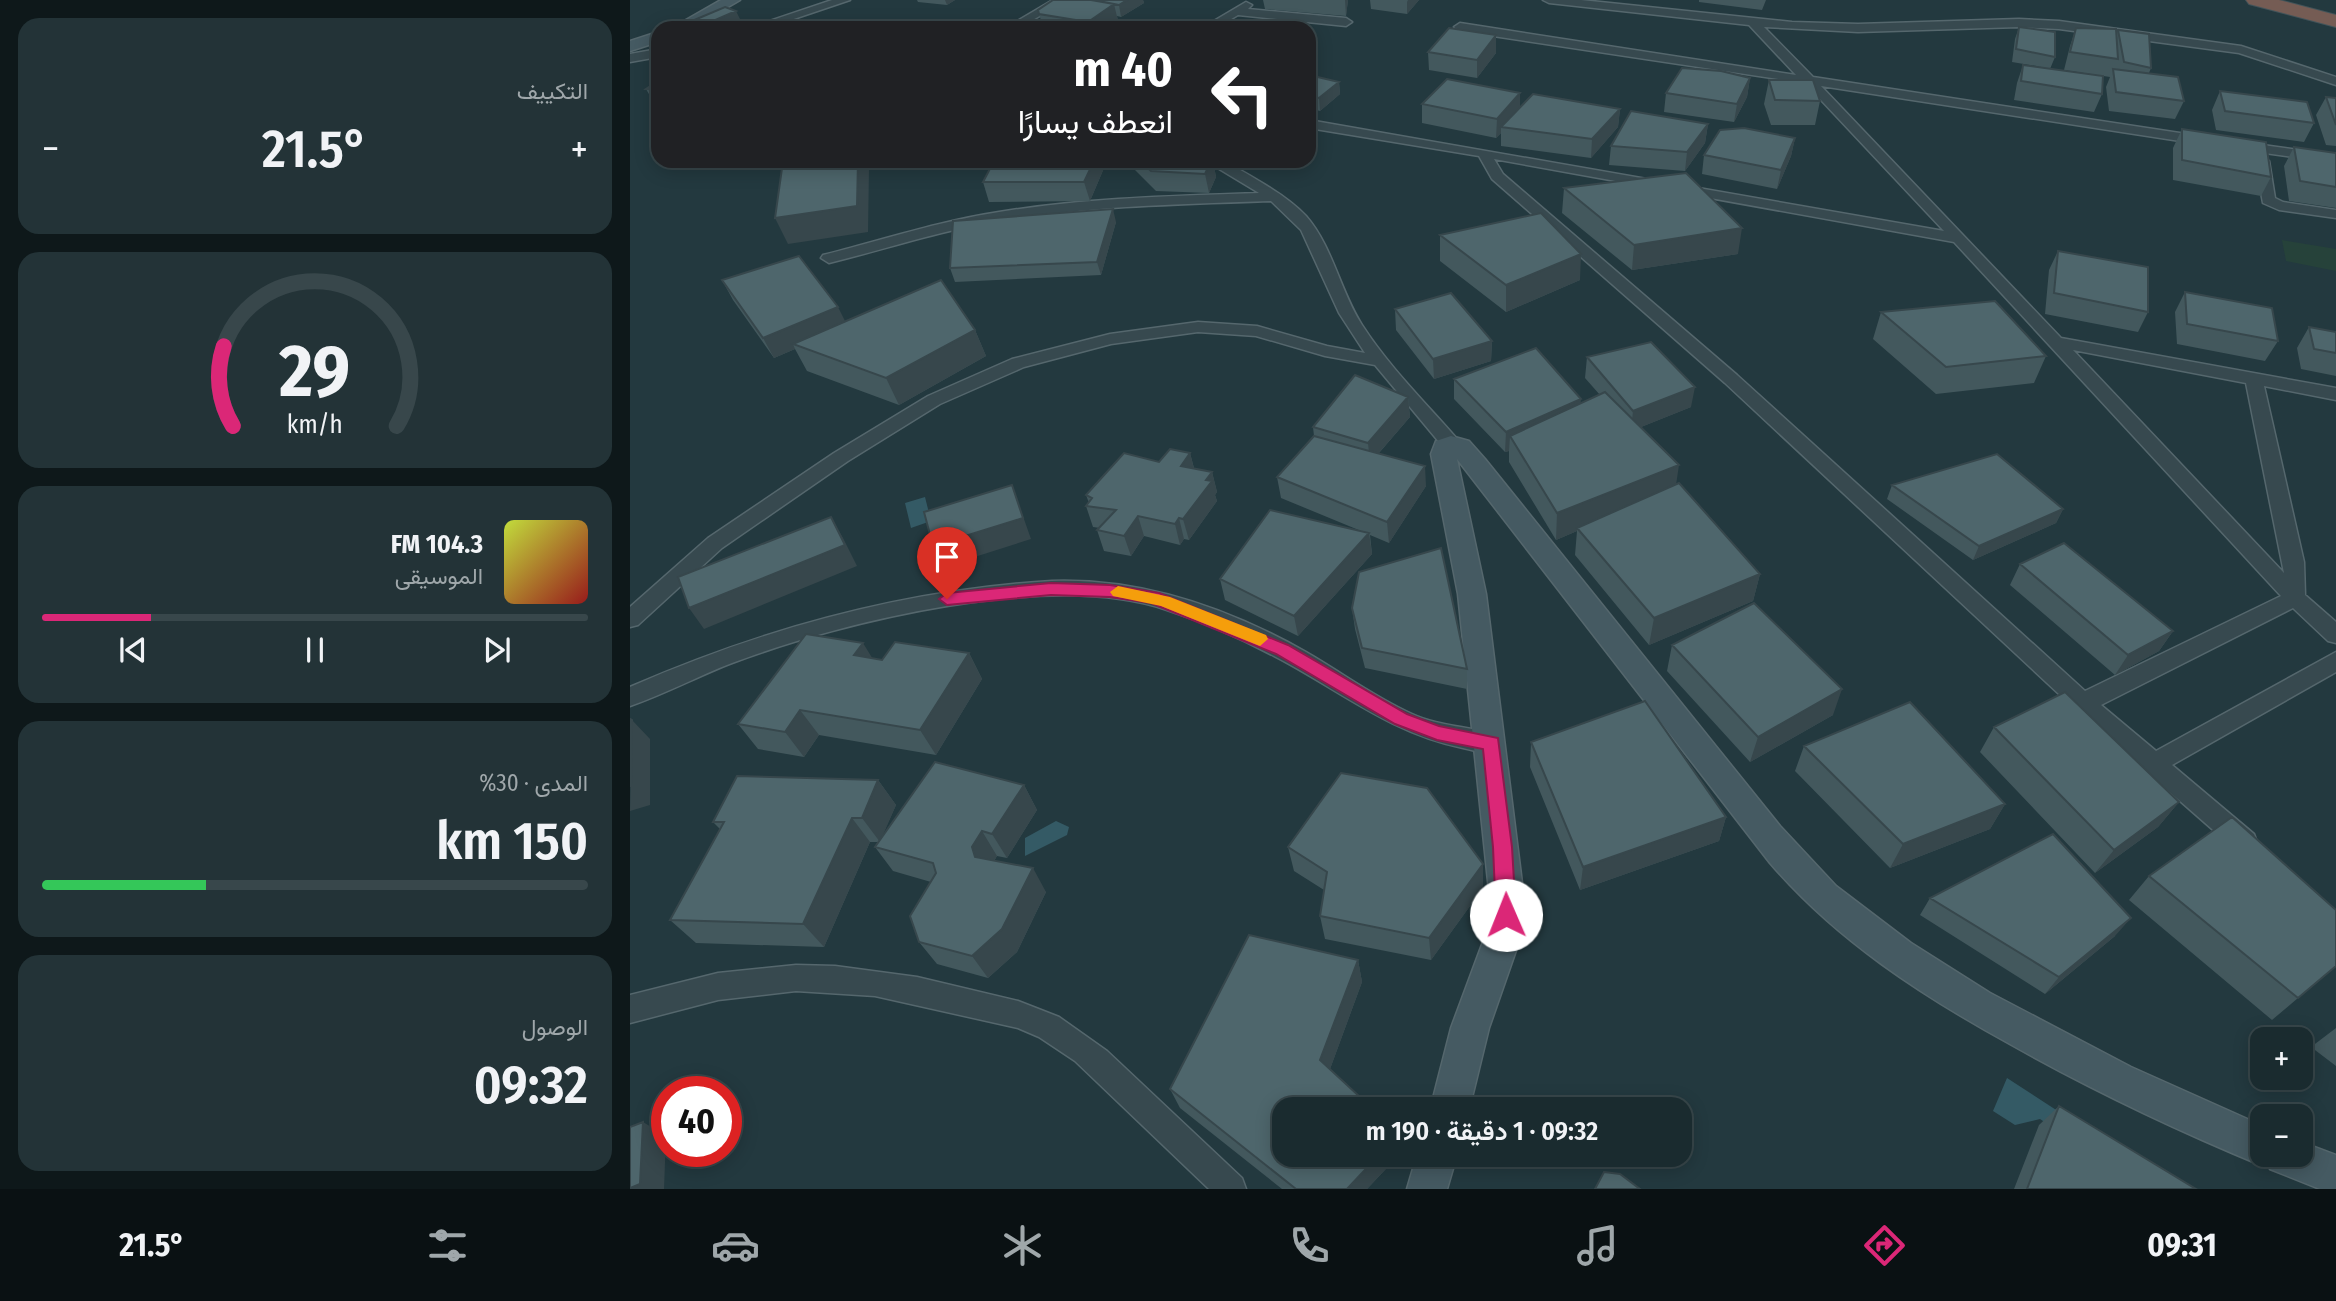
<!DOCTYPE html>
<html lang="ar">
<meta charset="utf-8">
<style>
:root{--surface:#1a2b2f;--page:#233337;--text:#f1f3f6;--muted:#9fa7aa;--line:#38474b;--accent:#db2777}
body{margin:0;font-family:"Fira Sans Condensed",Vazirmatn,sans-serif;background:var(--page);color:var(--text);direction:rtl;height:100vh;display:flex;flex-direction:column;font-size:26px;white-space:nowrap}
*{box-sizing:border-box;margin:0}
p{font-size:23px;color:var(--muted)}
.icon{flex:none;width:38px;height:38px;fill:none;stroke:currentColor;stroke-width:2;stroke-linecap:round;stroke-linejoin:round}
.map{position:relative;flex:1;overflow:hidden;direction:ltr}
.panel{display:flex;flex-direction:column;gap:18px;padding:18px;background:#0e181a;width:630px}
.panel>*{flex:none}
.banner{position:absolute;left:21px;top:21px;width:665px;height:147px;border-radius:21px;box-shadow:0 4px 18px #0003,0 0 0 2px var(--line);direction:rtl;background:#202124;color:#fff;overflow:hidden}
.tools{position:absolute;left:1620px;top:1027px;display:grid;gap:14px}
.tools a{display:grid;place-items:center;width:63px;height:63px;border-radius:14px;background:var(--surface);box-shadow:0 4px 18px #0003,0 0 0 2px var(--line);font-size:35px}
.speed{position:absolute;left:21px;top:1076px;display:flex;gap:14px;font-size:35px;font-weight:700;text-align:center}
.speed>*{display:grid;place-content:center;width:91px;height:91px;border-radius:50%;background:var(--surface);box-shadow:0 4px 18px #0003,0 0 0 2px var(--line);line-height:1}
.speed .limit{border:10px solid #d22;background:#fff;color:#111}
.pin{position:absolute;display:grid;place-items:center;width:60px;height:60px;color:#fff;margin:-72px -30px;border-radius:50% 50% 50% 0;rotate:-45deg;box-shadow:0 0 7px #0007}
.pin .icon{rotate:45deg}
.me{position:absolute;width:77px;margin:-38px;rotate:359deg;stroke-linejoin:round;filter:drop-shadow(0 0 5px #0008)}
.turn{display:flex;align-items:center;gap:24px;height:147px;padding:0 28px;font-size:32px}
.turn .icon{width:91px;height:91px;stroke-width:2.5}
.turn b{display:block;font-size:49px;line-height:60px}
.big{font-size:52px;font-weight:600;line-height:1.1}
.panel .tile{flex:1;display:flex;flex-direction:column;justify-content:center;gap:10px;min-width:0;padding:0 24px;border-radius:21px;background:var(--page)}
.panel .dial{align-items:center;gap:0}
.dial svg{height:182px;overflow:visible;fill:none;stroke:var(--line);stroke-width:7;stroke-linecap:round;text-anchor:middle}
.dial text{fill:var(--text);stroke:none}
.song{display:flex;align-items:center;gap:21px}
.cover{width:84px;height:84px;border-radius:10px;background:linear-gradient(135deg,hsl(70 70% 55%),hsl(0 70% 35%))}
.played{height:7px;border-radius:4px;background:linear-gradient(90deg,var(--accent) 20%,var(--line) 20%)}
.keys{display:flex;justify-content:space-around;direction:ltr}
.heat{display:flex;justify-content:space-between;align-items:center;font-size:38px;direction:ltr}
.charge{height:10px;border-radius:5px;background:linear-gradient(90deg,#34c759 30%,var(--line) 0)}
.trip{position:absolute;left:642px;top:1097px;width:420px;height:70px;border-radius:21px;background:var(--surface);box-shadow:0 4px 18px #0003,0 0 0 2px var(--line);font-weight:600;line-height:70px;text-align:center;direction:rtl}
.dock{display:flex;height:112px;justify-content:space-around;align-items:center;background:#0a1113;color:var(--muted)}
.dock .icon{width:49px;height:49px}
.dock .on{color:var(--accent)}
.dock b{font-size:32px;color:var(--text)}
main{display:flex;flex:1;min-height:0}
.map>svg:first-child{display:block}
</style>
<main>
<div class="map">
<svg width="1706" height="1189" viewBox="0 0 1706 1189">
<rect width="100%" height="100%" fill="#23393f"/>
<path fill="#26423a" d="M1652,240l54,9v22l-50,-10z"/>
<path fill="#345a65" d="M295,497l6,24 -20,7 -6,-25z
M426,821l13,6 -2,8 -42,21v-18z
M1377,1078l63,41 -6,16 -24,-16 -25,6 -22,-14z"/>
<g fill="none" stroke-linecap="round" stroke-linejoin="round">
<g stroke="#55676d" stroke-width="3">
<path id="street" d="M202,0h18l-83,28h-18z
M423,0h15l-39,22 -10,-2z
M913,0h38l211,22 66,2 161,-5 40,2 182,25 95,31v8l-97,-32 -180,-24 -40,-2 -161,5 -94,-5 49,50 393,60 7,4 -7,4 -385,-59 240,252 275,50v12l-72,-14 40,176 1,33 31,27v21l-8,-2 -35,-33 -192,97 55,46 180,-99v20l-164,93 82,69 3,8 -3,8 -9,3 -9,-3 -161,-141 -350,-326 -233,-204 -13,-23 -170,-28v-8l635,111 -139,-148 -345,-52 -6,-4 6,-4 336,52 -47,-50 -200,-22zM864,159l460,83 327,354 -196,95 -348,-316 -234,-201zM1443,350l173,33 38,190z
M616,2l6,3 -4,4 98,9 6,4 -6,4 -108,-11 -22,13h-14z
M28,49v8l-28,5v-8z
M1611,142l95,13v8l-100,-14 -2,-3z
M1632,157l7,4 6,37 8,4 53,8v8l-57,-8 -16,-7 -8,-42z
M576,161c21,0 35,9 53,20 17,10 34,21 47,35 27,31 34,75 56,109 27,42 63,77 96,115l2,4 -2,4h-14l-69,-83 -50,-9 -69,-20 -58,-4 -87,12 -87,23 -84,37 -92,57 -126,87 -84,77 -8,2v-20l78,-69 126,-85 94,-57 84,-37 98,-25 88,-12 59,4 70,20 38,7 -26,-40 -38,-83 -30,-29c-91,3 -182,5 -271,20 -58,9 -114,28 -171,42l-8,-5 2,-3c59,-15 117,-34 176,-43 86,-14 173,-16 260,-19z
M422,581c90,-3 176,27 254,71 35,20 68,45 106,62 28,13 59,12 87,22l4,7 -4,7c-12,4 -24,1 -36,-2 -72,-14 -125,-59 -189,-92 -34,-18 -70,-34 -107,-46 -115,-40 -323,11 -435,53 -34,13 -67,31 -102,43v-19c135,-59 274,-97 422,-106z
M166,965l39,1 82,11 101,24 41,16 48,34 135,127 4,11h-37l-134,-128 -36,-24 -21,-9 -143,-32 -79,-5 -78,9 -88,23v-28l88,-22z"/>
</g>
<g stroke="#55676d" stroke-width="3">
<path id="secondary" d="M91,0h19l-48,28h-20z
M28,32v10l-28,9v-10z
M821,436l18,5 16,18 295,367 56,60 75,57 79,50 141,74 132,59v29h38v-13l35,13v34h-16l-50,-20 -2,-5 -5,2c-87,-36 -171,-76 -253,-122 -89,-49 -174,-104 -240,-181l-313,-404 29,135 37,297 -3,48 -31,89 -20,82h-39l21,-82 33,-89 5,-48 -31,-297 -27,-140 5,-13z
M787,1155h40l-10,34h-40z"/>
</g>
<g stroke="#42545a" stroke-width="2">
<path id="highway" d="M1616,0h33l57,15v12l-87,-23z"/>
</g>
<use href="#street" fill="#37494f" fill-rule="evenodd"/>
<use href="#secondary" fill="#455a62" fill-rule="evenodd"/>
<use href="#highway" fill="#755c54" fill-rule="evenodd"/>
</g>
<path fill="#43585d" d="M287,0h38l-8,5 -29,-3z
M423,0h90l1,3 -23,14 -4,-1 1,5 -7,5 7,2h-75l-5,-18z
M633,0h85l-2,16 -81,-7z
M740,0h49l-12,14 -36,-5z
M1069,0h67l-4,10 -63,-8z
M62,21l50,2 -13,5h-33z
M1389,27l36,30 -5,12 52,25 -8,18 -80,-12 3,-17 6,-18 19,2 -30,-5 3,-23z
M1446,28l40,6 2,-4 33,38 -2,5 35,28 -9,18 -66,-8 -3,-24 4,-10 -46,-7 6,-24z
M798,52l68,1 -19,25 -48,-8z
M679,75l30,7 1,12 -20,17 -11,-3z
M1120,78l-3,19 -13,25 -70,-10 2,-19z
M1139,80l51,21 -5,24h-44l-7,-21z
M28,81v21l-5,-1 -7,-12z
M1590,91l94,32 -10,19 -88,-12 -4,-20z
M890,93v14l100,2 -2,18 -27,31 -90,-12v-13l-5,5 -74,-15v-19z
M1696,97l10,1v48l-10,-1 -10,-30z
M1078,124l-3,19 -20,28 -76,-6 2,-19z
M1552,129l89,48 -10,19 -88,-16v-32z
M1165,138l-4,18 -14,33 -75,-15 2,-19z
M1664,147l42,6v55l-47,-7 -5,-35z
M364,161h113l-17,40 -101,1 -6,-20z
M500,161h83l3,16 -7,16 -53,-2 -25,-25z
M934,188l174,66 -106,16 -70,-57z
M486,222l-15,53 -146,7 -5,-14z
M810,235l140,45 -74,32 -66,-51z
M1428,251l90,61 -10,20 -93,-18 4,-44z
M92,280l123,42 130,8 11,26 -87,49 -92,-34 -12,-22 -21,9 -41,-58z
M1555,292l93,49 -13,20 -88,-17 -2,-32z
M765,309l97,32 -1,20 -57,18 -38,-49z
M1251,312l165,44 -12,27 -98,11 -63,-55z
M1679,327l27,5v44l-35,-7 -4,-21z
M957,357l104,50 -50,20 35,58 84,89 -7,27 -104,44 -74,-90 2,-24 -21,9 -47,-78v-11l-4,1 -51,-53v-20l127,24 19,-8 -15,-17z
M778,397l2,20 -31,36 47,33 -37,57 -19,-8 2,19 -74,82 -73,-36 -5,-21 141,-48 -80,-33 -4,-21 37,-41 -1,-9z
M560,453l4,15 18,4 5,20 -2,3 2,6 -28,39 -5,-1 -4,6 -36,-9 -13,20 -27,-5 -7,-21 3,-2 -7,-1 -7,-21 3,-3 -3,-8 73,-33z
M1262,485l171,24 -7,14 -83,37 -86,-61z
M1390,564l153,67 -14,20 -44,24 -105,-90z
M722,608l115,61v20l-102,-21 -10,-39z
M1042,645l161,70 -83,47 -83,-91z
M339,653l13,26 -46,76 -117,-20 -15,22 -46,-8 -20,-25 134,-66 10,2z
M1364,727l185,75 -21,25 -63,46 -115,-121z
M901,742l195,75 -7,24 -139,49 -50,-123z
M1174,746l201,58 -15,25 -100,39 -95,-97z
M248,780l18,25 -14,31 142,-51 13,25 -30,48 -10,-2 -3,5 52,31 -29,60 -29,26 -51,-14 -18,-22 12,-60 -38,-11 -18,-24 3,-5h-8l-46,105 -128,-4 -26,-23 50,-91 -7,-7z
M658,847l195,41 -52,72 -106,-21 -5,-23 4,-26 -30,-19z
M1519,876l149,122 -26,22 -143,-120z
M1300,898l185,38 -70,58 -125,-79z
M728,960l4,22 -32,87 -46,86h115l-32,34h-85l-102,-81 -10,-19z
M1706,1028v38l-25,-19z
M1429,1106l137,83h-182l25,-64z"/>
<path fill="#37474c" d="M315,0h10l-8,5z
M497,0h16l1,3 -23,14 -2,-12z
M715,0h3l-2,16z
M778,0h11l-12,14v-12z
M484,4l4,17 -9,7h-20l-1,-6z
M106,11l6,12 -13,5h-23l-2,-3z
M866,35v18l-19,25v-18z
M1120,78l-3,19 -13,25 3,-18z
M709,82l1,12 -20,17 -1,-13z
M890,93v18l-19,16v6l-5,5 1,-19z
M990,109l-2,18 -27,31 1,-19z
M1078,124l-3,19 -20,28 2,-19z
M1165,138l-4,18 -14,33 4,-19z
M228,161h8l3,7 -1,64 -80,12 -13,-26z
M464,161h13l-17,40 -6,-19z
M581,161h2l3,16 -7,16 -4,-19z
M483,209l3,13 -15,53 -4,-13z
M1112,228l-4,26 -106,16 2,-25z
M951,254l-1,26 -74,32v-27z
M208,307l10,20 -55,17 2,5 -21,9 -11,-20z
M345,330l11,26 -87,49 -13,-27z
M862,341l-1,20 -57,18 -1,-20z
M1065,387l-4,20 -60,24 2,-20z
M778,397l2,20 -40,46 -2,-20z
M951,399l-2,21 -69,16 -1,15 -4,1 1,-20z
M560,453l5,20 -14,-7z
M1049,465l-4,27 -98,36v3l-21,9 1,-27z
M795,466l1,20 -37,57 -2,-21z
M582,472l5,20 -2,3 2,6 -28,39 -6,-21 23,-39z
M382,485l19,54 -88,28 -10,-21z
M1433,509l-7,14 -83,37 6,-14z
M508,516l6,20 -13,20 -7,-20z
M201,517l12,21 14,28 -153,63 -15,-21z
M549,518l5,21 -4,6 -5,-21z
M739,533l3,21 -74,82 -4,-20z
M1130,574l-7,27 -104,44 5,-27z
M1543,631l-14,20 -44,24 13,-20z
M233,643l16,26 -25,-14z
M339,653l13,26 -46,76 -16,-25z
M1212,689l-9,26 -83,47 8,-25z
M170,710l19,25 -15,22 -19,-25z
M2,720l18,19v66l-20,6z
M248,780l18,25 -16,37 -18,-24z
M394,785l13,25 -30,48 -15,-24z
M1549,802l-21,25 -63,46 19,-23z
M1375,804l-15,25 -100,39 13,-24z
M1096,817l-7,24 -139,49 3,-23z
M222,818l18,24 -46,105 -21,-23z
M352,831l15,25 -10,15 -12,-14 -3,-10z
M853,864v24l-52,72 -2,-22z
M403,868l13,24 -29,60 -29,26 -16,-22z
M1501,918l-16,18 -70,58 14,-17z
M728,960l4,22 -36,98 -6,-20z
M98,1101l7,5 -9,17v-19z
M13,1122l23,14 -2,53h-34z
M749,1155h20l-32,34h-20z"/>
<path fill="#4e666c" stroke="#37474c" stroke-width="2" d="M423,0h38l23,4 -26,18 -49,-8 -1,-4z
M464,0h33l-8,5z
M95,7l11,4 -32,14 -12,-4z
M213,21l34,3 -5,4h-40z
M473,25l15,3h-21z
M1389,27l36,5v25l-39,-8z
M819,28l47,7 -19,25 -49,-8z
M1446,28l40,1 2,30 -48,-7z
M1488,30l31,4 2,34 -27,-6z
M1393,65l80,11 -1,18 -81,-13z
M1052,68l39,3 29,7 -13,26 -71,-11z
M1483,69l65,8 6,24 -68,-9z
M679,75l30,7 -20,16 -10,-2z
M817,79l73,14 -23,26 -75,-15z
M1139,80h44l7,21 -45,-1z
M28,81v9l-12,-1z
M1590,91l87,11 7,21 -89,-12z
M903,94l87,15 -28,30 -91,-12z
M1696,97l10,1v27z
M1001,111l77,13 -21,28 -76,-6z
M1114,128l51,10 -14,32 -77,-15 16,-25z
M1552,129l84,13 5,35 -89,-17z
M1664,147l42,6v34l-36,-6z
M153,161h75l-1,45 -82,12z
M364,161h100l-10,21h-101z
M511,161h70l-6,13 -54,-3z
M1056,173l56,55 -108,17 -70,-57z
M483,209l-16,53 -147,6 3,-47z
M911,213l40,41 -75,31 -66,-50z
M1428,251l90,16v45l-94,-19z
M169,256l39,51 -75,31 -41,-58z
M311,280l34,50 -89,48 -93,-34z
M1555,292l87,16 6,33 -91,-17z
M821,293l41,48 -59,18 -38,-50z
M1365,301l51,55 -100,11 -65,-55z
M1679,327l27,5v21l-22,-4z
M1021,342l44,45 -62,24 -46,-54z
M906,348l45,51 -75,33 -52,-53z
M725,375l53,22 -40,46 -55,-16z
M975,392l74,73 -122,48 -47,-77z
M684,436l111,30 -38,56 -110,-45z
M540,449l20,4 -9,13 31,6 -6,8 6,1 -29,38 -4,-1 -4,6 -37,-8 -14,20 -27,-6 19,-20 -30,-4 6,-8 -6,-3 38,-42 35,9z
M1367,454l66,55 -84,37 -87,-61z
M1049,483l81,91 -106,44 -77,-90z
M382,485l11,33 -90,28 -9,-34z
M640,510l99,23 -75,83 -74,-37z
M201,517l14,28 -156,63 -11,-31z
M1434,543l109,88 -45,24 -108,-91z
M811,548l26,121 -105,-21 -10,-40 7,-36z
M1124,603l88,86 -84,48 -86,-92z
M176,634l57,9 -9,12 28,5 13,-18 74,11 -49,77 -120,-20 -15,22 -47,-8z
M1435,692l114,110 -65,48 -120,-123z
M1015,701l81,116 -143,50 -52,-125z
M1280,702l95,102 -102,40 -99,-98z
M0,719l2,1 -1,66h-1z
M305,762l89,23 -32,49 -10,-3 -10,16 3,10 58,11 -31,61 -30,27 -53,-14 -9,-26 26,-43 -3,-10 -58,-16z
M711,773l86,15 56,76 -54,74 -109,-22 7,-44 -39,-25z
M107,776l141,4 -16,38h-10l-49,106 -133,-4 54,-98h-11z
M1602,817l104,93v56l-38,32 -149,-122z
M1423,834l78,84 -72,59 -129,-79z
M619,935l109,25 -38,100 54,50h-90v45h95l-32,34h-51l-126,-100z
M1429,1106l137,83h-169z
M37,1111v8h-4z
M13,1122l-3,62 -10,4v-61z
M974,1172l16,2 20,15h-45z"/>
<path fill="#db2777" stroke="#8e194d" stroke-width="2" d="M421,583l59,2 49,8 129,52 119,69 32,12 59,12 14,109 4,68 -3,6 -7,3 -7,-3 -3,-6 -3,-68 -10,-98 -46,-9 -42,-16 -119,-70 -125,-51 -41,-6 -59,-2 -104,10 -8,-6 8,-6z"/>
<path fill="#f59e0b" d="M488,586l52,11 96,38 2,4 -8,7 -99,-40 -48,-10 -3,-4z"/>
</svg>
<div class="tools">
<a>+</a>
<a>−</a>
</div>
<div class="speed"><div class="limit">40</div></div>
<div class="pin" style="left:317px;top:599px;background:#d93025"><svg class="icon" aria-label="arrive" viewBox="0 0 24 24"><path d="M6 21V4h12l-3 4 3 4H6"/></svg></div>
<svg class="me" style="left:876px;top:915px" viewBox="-20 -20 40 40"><circle r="19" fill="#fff"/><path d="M0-13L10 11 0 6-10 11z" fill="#db2777"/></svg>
<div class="trip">09:32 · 1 دقيقة · 190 m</div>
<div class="banner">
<div class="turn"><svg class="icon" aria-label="left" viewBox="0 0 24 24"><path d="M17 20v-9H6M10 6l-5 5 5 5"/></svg><div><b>40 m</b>انعطف يسارًا</div></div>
</div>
</div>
<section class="panel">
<div class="tile"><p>التكييف</p>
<div class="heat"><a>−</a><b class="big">21.5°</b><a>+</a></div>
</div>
<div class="tile dial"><svg viewBox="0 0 100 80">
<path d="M14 69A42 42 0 1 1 86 69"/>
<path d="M14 69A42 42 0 0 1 10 34" stroke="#db2777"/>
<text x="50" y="56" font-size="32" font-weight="700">29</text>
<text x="50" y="72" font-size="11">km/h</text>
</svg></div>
<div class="tile">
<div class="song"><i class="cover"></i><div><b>104.3 FM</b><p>الموسيقى</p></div></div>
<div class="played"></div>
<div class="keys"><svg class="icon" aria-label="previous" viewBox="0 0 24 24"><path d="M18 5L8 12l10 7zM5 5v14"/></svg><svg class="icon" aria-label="pause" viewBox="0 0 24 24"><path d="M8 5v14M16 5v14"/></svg><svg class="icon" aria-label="next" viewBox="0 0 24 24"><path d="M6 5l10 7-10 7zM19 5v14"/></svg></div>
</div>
<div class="tile"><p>المدى · 30%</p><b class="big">150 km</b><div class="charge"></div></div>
<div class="tile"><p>الوصول</p><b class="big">09:32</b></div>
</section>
</main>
<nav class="dock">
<b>09:31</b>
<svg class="icon on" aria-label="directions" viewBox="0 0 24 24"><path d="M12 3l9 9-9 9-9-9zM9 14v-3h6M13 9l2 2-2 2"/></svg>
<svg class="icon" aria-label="music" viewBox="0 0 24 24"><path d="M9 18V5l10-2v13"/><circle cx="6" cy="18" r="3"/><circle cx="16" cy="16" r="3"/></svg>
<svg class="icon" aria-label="phone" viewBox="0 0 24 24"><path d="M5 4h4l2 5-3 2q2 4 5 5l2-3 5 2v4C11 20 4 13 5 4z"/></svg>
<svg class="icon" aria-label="climate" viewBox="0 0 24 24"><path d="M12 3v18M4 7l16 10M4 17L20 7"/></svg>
<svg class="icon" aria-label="car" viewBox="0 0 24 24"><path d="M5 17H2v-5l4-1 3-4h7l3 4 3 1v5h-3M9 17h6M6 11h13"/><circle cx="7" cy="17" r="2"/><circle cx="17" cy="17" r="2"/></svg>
<svg class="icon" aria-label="filters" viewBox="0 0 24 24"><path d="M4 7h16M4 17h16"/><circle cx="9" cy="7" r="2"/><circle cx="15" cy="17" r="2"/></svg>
<b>21.5°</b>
</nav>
